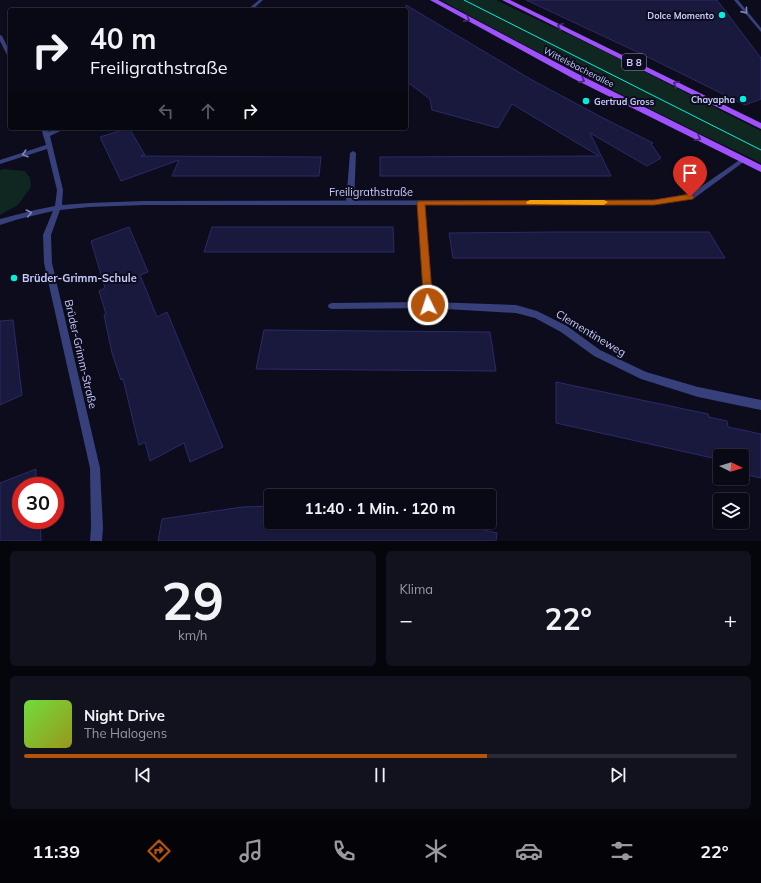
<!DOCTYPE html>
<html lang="de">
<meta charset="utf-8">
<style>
:root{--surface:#090915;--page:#12121e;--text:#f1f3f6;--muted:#999aa0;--line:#292a34;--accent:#b45309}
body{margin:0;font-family:Mulish,sans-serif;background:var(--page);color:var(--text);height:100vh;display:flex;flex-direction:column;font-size:15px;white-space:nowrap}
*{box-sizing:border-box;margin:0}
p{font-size:13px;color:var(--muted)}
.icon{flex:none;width:22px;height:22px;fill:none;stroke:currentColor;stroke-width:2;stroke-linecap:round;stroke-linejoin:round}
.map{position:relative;height:541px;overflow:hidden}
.panel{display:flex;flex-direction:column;gap:10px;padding:10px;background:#05050c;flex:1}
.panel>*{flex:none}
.top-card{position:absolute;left:8px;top:8px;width:400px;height:122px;border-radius:4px;box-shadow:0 1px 3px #0004,0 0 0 1px var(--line);background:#090915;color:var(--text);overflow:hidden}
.needle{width:26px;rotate:95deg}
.buttons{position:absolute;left:713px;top:449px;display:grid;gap:8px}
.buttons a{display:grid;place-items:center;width:36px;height:36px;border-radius:4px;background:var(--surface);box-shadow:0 1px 3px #0004,0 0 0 1px var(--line);font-size:20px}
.speed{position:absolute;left:12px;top:477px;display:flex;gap:8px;font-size:20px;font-weight:700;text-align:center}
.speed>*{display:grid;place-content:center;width:52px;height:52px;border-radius:50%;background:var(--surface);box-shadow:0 1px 3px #0004,0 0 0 1px var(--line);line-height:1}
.speed .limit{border:6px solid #d22;background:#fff;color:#111}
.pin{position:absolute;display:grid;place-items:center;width:34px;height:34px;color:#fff;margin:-41px -17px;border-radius:50% 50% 50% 0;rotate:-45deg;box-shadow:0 0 4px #0007}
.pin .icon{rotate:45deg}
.me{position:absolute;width:44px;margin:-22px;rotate:356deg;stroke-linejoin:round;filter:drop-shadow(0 0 3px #0008)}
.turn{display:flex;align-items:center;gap:14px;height:84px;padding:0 16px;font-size:18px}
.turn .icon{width:52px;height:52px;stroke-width:2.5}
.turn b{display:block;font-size:28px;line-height:34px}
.lanes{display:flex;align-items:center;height:38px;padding:0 16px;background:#0003;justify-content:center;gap:20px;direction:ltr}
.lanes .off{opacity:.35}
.big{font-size:30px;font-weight:700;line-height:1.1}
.panel .widget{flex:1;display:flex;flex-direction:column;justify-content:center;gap:6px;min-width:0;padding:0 14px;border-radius:6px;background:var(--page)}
.panel .dial{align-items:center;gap:0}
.dial b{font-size:52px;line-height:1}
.song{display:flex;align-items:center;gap:12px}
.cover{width:48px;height:48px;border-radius:6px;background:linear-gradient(135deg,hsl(100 70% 55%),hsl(60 70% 35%))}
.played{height:4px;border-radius:2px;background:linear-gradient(90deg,var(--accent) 65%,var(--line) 65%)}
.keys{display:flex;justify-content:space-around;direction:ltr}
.heat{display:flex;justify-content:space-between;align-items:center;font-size:22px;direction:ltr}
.panel .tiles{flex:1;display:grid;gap:10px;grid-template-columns:1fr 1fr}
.widget:last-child{grid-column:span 2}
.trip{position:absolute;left:264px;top:489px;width:232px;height:40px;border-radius:4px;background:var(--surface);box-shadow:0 1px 3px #0004,0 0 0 1px var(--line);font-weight:700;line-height:40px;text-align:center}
.menu{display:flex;height:64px;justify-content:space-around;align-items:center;background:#040408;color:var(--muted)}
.menu .icon{width:28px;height:28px}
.menu .active{color:var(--accent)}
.menu b{font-size:18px;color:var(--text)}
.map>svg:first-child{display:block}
</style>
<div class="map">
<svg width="761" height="541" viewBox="0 0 761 541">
<rect width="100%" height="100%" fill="#0c0c1c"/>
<path fill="#0f2621" d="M441,0h55l106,50 159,81v32c-108,-52 -215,-105 -320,-163z
M4,169l21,2 5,7 1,9 -13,18 -18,10v-45z"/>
<path fill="#19183d" stroke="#2c2a69" d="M526,0h191l44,58v41l-16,6 -95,-47z
M406,5l126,75 71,38 50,25 -2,1 10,14 -14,8 -57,-33 21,43h-231v-19l219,-1 -87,-52 -14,24 -66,-18 -2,-11 -24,-18z
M129,128l16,27 -4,1 180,1 -2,19h-147l7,-16 -58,21 -21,-44z
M129,227l19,45 -8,3 17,42 10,-5 56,135 -33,15 -6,-19 -34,18 -5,-19 -6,3 -16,-66 -2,1 -9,-27 -8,-38 2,-1 -7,-23 6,-3 -14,-47z
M212,227h181l1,25h-190z
M557,232h152l16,26h-272l-4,-25z
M13,320l9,75 -22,10v-84z
M264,330l226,2 6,39 -240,-2z
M556,382l152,32 1,3 18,4 1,6 33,7v44l-19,-4v-18h-22v13l-3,-10 -161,-36z
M36,469v17h-15v34h19l1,21h-41v-58z
M271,506v16h179l47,11 -1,8h-338l4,-22 80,-12z"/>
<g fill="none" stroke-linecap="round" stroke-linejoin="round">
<path fill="#37407b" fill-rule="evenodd" d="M353,151l3,2 -2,50 -4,2 -4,-2 4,-50z"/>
<path fill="#37407b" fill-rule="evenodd" d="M259,0h4l-11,10h-5z
M734,0h4l23,28v4z
M0,35l2,1 8,16v6l-2,-1 -8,-16z
M41,128h6l2,4 10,-4h8l-17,8 13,54 -1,15 27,-2 55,-2 510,-1 35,-5 52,-36h4v2l-52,38 -39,5 -229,1 7,97 84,3 21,6 30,15 33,24 46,22 52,15 63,13v10l-63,-13 -57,-18 -47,-23 -33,-24 -26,-14 -19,-5 -88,-5 -96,1 -3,-1 -1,-2 1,-2 3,-1 92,-1 -6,-97h-274l-55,2 -29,3 -9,25 1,28 48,205 3,60 -1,13h-12l1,-13 -1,-60 -46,-205 -1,-28 10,-24 -34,8 -19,6v-6l35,-9 20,-4 2,-16 -10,-41 -47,15v-4l46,-15z"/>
<path fill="#9f51fc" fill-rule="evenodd" d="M430,0h8l142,75 181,90v7l-187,-93z
M502,0h8l251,123v6z"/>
<path stroke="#04eede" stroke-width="1" d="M464,0l297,150"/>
</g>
<defs><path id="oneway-chevron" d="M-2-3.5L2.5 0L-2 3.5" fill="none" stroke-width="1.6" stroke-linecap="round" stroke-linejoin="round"/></defs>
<g stroke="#8086bc">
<use href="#oneway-chevron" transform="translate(745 11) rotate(51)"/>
<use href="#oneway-chevron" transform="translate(25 154) rotate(162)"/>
<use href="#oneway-chevron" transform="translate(29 213) rotate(-12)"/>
</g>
<g stroke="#472876">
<use href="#oneway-chevron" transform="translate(467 19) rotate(29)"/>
<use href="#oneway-chevron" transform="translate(560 26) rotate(-155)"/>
<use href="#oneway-chevron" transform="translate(582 80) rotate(27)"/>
<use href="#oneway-chevron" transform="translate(676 84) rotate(-153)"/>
<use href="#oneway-chevron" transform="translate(698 138) rotate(27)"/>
</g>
<path fill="#b45309" stroke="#753606" d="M690,194l4,3 -1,2 -39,6h-229l8,100 -1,3h-7l-1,-3 -7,-102 1,-2 236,-1z"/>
<path fill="#f59e0b" d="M530,200h74l4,2 -4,3 -77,-1 -1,-2z"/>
<g fill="#04eede" stroke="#0c0c1c" stroke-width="1.5">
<circle cx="722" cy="15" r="4"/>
<circle cx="743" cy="99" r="4"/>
<circle cx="586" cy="101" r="4"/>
<circle cx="14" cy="278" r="4"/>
</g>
<g text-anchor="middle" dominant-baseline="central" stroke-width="4" stroke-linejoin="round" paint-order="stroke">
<g font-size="9" font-weight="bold" fill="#c8cbfe" stroke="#0c0c1c" text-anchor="end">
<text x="714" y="15">Dolce Momento</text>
<text x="735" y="99">Chayapha</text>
<text x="594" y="101" text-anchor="start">Gertrud Gross</text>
</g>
<g font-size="9" fill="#c8cbfe" stroke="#0c0c1c">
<text transform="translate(579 67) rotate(27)">Wittelsbacherallee</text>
</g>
<rect fill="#0c0c1c" stroke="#9092ba" stroke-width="1" x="622" y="54" width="24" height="16" rx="3"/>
<g font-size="10" font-weight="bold" fill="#c8cbfe">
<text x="634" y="62">B 8</text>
</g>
<g font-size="11" fill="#c8cbfe" stroke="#0c0c1c">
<text x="371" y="192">Freiligrathstraße</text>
<text transform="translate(591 333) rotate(31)">Clementineweg</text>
<text transform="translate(81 354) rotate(77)">Brüder-Grimm-Straße</text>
</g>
<g font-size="11" font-weight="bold" fill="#c8cbfe" stroke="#0c0c1c" text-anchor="start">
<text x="22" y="278">Brüder-Grimm-Schule</text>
</g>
</g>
</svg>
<div class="buttons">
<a><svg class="needle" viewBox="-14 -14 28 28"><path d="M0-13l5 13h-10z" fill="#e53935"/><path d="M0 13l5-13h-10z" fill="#999aa0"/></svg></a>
<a><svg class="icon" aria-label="layers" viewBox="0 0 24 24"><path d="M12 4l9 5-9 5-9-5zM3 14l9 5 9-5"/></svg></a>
</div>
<div class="speed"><div class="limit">30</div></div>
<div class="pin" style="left:690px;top:197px;background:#d93025"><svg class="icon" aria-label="arrive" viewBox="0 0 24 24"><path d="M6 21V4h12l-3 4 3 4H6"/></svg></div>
<svg class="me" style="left:428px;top:305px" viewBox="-20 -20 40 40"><circle r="17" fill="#b45309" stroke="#fff" stroke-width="3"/><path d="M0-11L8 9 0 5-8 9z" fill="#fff"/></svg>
<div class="trip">11:40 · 1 Min. · 120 m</div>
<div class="top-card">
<div class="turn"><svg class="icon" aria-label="right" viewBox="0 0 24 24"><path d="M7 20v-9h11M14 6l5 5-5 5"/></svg><div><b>40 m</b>Freiligrathstraße</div></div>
<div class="lanes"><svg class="icon off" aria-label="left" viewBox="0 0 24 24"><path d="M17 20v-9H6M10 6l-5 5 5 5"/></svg><svg class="icon off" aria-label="ahead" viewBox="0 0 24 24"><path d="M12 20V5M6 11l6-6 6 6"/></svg><svg class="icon" aria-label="right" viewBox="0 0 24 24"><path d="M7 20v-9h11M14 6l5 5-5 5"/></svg></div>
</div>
</div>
<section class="panel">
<div class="tiles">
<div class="widget dial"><b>29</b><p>km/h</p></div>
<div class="widget"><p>Klima</p>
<div class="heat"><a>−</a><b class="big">22°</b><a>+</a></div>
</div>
<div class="widget">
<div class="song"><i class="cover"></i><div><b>Night Drive</b><p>The Halogens</p></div></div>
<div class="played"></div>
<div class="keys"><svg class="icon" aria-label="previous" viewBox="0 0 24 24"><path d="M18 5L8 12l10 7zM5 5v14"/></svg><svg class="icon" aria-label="pause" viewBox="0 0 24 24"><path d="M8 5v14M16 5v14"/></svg><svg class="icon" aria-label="next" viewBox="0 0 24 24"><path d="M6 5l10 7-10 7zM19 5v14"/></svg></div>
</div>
</div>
</section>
<nav class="menu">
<b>11:39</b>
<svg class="icon active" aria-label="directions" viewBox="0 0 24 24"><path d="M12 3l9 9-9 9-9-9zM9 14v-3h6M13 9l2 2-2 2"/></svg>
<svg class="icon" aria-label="music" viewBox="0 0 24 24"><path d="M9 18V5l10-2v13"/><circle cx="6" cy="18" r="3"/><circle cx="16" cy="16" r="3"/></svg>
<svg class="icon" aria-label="phone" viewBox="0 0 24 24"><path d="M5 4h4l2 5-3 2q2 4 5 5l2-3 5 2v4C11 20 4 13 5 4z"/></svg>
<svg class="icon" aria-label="climate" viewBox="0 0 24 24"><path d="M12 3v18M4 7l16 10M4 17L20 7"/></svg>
<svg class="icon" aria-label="car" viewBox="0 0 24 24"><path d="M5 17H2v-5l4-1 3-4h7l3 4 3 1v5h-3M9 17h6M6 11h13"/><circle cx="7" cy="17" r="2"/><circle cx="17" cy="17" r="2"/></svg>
<svg class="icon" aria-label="filters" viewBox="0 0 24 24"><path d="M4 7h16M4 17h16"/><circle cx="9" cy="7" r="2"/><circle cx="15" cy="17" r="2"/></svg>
<b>22°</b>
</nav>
